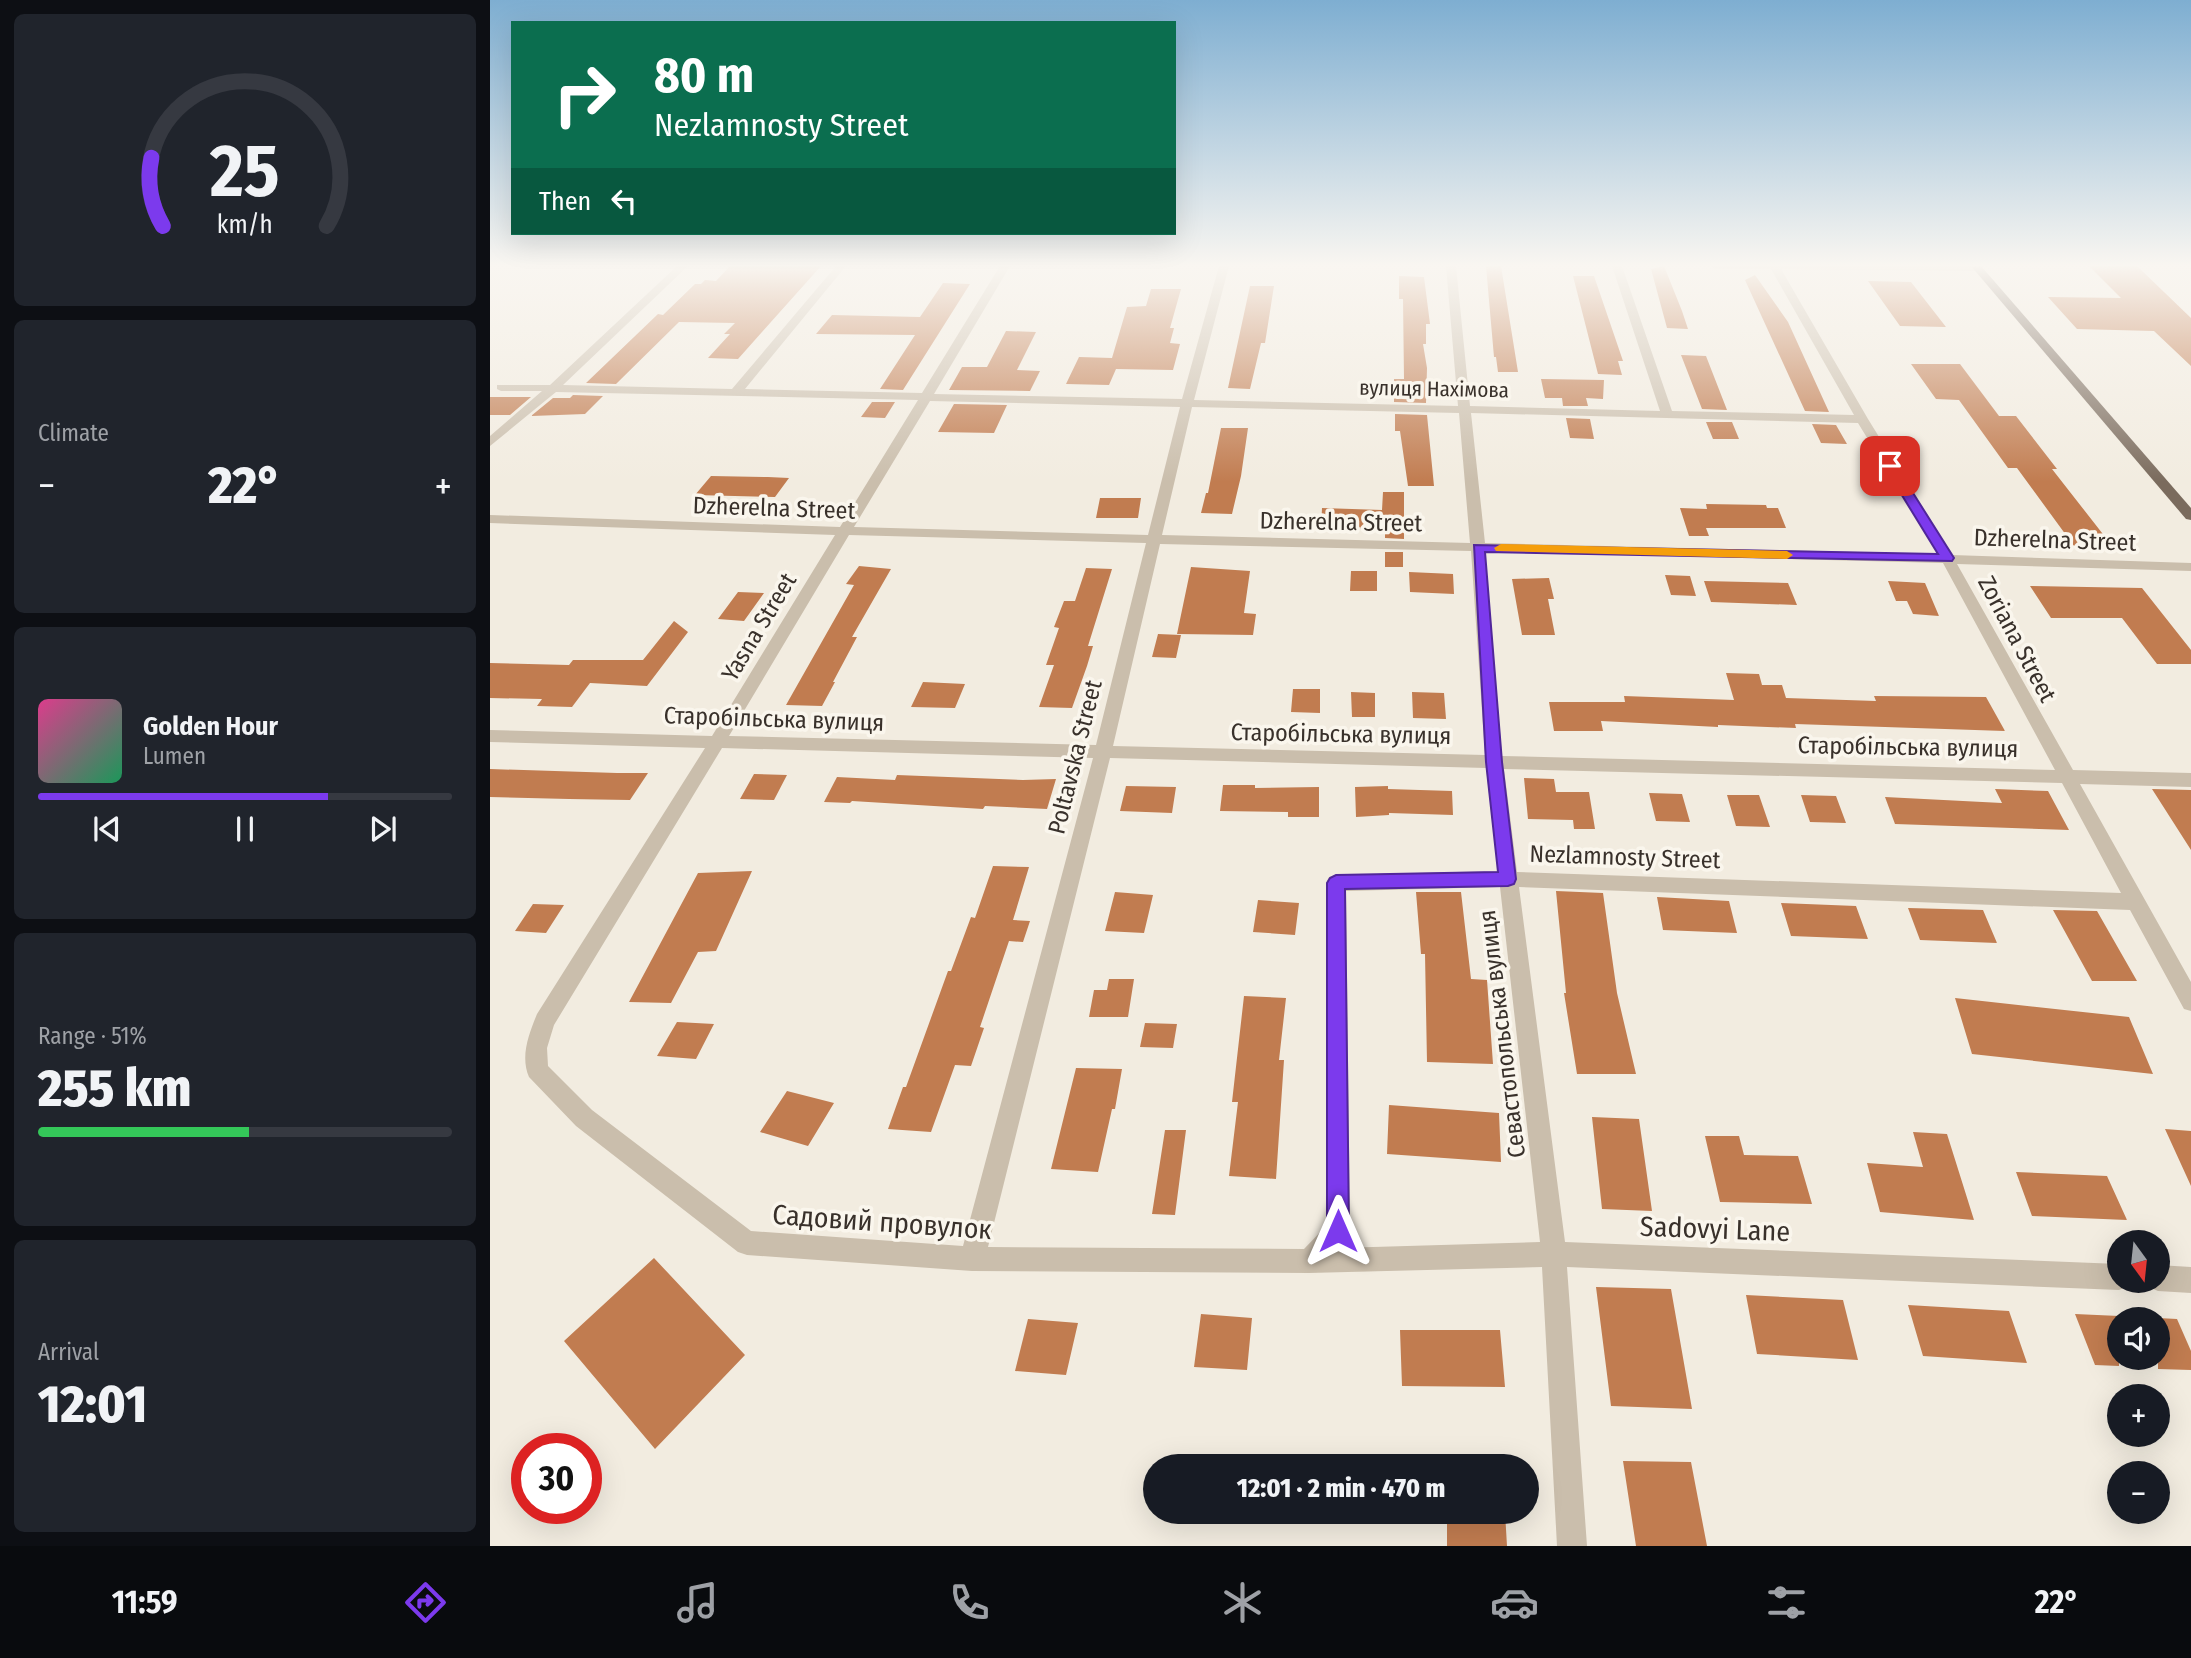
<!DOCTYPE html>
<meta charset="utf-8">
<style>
:root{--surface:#171b24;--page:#20242c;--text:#f1f3f6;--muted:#9ea1a6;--line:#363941;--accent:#7c3aed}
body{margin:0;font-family:"Fira Sans Condensed",sans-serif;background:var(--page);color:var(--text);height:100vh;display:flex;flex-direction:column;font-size:26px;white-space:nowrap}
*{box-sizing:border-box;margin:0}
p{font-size:23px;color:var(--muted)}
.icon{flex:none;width:38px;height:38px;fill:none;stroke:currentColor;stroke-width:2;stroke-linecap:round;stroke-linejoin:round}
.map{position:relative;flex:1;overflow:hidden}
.sheet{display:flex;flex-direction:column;gap:14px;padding:14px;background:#0d0f14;width:490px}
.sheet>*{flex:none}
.top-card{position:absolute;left:21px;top:21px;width:665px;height:214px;border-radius:0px;box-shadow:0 7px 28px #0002;background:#0b6e4f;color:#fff;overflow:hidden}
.needle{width:46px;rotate:165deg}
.controls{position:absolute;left:1617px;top:1230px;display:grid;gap:14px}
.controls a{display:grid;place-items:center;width:63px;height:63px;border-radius:50%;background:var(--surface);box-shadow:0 7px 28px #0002;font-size:35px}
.speed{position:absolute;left:21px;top:1433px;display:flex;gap:14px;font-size:35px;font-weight:700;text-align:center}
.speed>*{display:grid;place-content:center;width:91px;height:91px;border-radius:50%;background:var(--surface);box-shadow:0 7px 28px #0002;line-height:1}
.speed .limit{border:10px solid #d22;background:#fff;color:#111}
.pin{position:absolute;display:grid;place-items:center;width:60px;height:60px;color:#fff;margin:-30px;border-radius:14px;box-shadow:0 4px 10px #0006}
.me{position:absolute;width:77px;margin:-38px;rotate:0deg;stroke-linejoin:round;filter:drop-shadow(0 0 5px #0008)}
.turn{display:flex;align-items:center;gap:24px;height:147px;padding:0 28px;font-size:32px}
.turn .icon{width:91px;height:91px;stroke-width:2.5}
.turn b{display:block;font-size:49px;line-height:60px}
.then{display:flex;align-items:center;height:66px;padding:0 28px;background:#0003;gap:14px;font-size:26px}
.big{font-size:52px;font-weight:800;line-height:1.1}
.sheet .widget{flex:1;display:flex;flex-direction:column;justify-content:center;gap:10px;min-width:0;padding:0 24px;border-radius:10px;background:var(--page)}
.sheet .dial{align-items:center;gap:0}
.dial svg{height:182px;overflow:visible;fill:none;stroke:var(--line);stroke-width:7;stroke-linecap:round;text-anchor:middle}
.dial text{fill:var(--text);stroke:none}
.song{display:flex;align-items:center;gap:21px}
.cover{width:84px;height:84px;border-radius:10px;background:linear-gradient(135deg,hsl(330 70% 55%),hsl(150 70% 35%))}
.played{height:7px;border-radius:4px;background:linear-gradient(90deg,var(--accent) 70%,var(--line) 70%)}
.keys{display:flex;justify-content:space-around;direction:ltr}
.heat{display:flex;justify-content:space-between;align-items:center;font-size:38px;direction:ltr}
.charge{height:10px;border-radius:5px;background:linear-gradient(90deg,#34c759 51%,var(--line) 0)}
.trip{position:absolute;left:653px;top:1454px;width:396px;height:70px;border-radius:35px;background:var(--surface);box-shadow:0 7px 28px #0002;font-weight:800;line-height:70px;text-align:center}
.menu{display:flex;height:112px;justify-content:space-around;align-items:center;background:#090b0e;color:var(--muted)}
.menu .icon{width:49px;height:49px}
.menu .active{color:var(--accent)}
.menu b{font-size:32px;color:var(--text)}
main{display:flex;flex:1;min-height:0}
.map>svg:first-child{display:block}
</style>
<main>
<section class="sheet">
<div class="widget dial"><svg viewBox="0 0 100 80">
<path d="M14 69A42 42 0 1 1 86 69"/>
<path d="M14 69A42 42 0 0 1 9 39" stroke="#7c3aed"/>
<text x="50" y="56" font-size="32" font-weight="700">25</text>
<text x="50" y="72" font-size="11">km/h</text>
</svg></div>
<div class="widget"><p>Climate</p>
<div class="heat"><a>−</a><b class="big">22°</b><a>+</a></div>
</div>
<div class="widget">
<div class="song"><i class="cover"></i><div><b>Golden Hour</b><p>Lumen</p></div></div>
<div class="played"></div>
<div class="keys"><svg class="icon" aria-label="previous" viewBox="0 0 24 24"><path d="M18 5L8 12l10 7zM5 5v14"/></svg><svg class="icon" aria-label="pause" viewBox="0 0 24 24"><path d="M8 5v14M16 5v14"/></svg><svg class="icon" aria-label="next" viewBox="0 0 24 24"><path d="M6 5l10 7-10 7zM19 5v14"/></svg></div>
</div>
<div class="widget"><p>Range · 51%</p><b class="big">255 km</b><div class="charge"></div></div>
<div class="widget"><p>Arrival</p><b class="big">12:01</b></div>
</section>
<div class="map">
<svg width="1701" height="1546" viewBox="0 0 1701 1546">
<rect width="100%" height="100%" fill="#f2ece0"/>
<path fill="#c17c50" d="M240,266h91l-83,93 -30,-1 22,-24h-6l11,-11 -56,-1 -63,62 -30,-1 72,-69 5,1 32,-31h6l4,-4 11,1z
M996,266h15l17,106h-20l-2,-15h-2z
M1174,266l18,45 6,18 -21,-1 -16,-59z
M1599,266h48l54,52v48l-37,-35 -77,-2 -29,-32 73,1z
M1265,275l33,47 41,90 -24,-1 -60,-131z
M909,276l25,1 6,47h-4v20h-3l4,24 -1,35 -32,-1v-23h10l-1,-80h-4z
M1083,276h21l29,85h-5l4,14 -24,-1z
M1378,281l43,1 35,45 -46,-1z
M453,283l27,1 -67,106 -23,-1 35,-54 -99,-1 16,-19 88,2z
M760,286h24l-9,57h-4l-11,46 -22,-1z
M661,289h30l-11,39h4l-4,15 10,1 -7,26 -57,-1 -7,16 -43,-1 13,-27 33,1 15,-51 19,-1z
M516,331l30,1 -19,38 23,1 -10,20 -81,-1 13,-23h25z
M1191,355l25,1 21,54 -25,-1z
M1421,364h49l39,52h17l41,53h-5l61,78 -39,-1 -57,-78h-9l-49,-68 -23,-1z
M1051,379l63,1 -1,19 -17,-1 2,8h-25l-1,-8h-17z
M83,395l30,1 -18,18 -54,2 22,-18h17z
M0,397h41l-21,18h-20z
M382,402h23l-10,16 -24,-1z
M464,404l53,1 -13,28 -56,-1z
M905,414l32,1 7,71h-26l-8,-55h-5z
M1076,418l24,1 4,20 -24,-1z
M1216,422h26l7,17h-26z
M1322,424l24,1 11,19 -26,-1z
M731,428h27l-7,48 -9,38 -31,-1 5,-20h2z
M221,476l57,1 21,1 -14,19 -80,-2z
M893,492h21v47l-19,-1v-8l-64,-2 1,-20 60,2z
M610,498h41l-3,20h-42z
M1216,504l60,1 1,3h11l8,20h-80l3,8h-20l-9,-28 27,1z
M895,552h18v15h-18z
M369,566l32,3 -39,68h5l-24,45h2l-13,24 -36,-1 68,-120 -8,-1z
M701,567l59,4 -6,42 12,1 -3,21 -76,-1z
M596,568l26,1 -24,77h5l-6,20 -15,42 -33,-1 15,-42h-8l13,-37 -5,-1 10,-26h11z
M861,571h26v20h-27z
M919,572l44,2 1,20 -44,-2z
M1175,575l25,1 6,20 -25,-1z
M1059,578l5,21h-6l7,36h-33l-10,-56z
M1214,581l84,2 9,22 -86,-3z
M1398,581l37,2 14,33 -26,-2 -6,-13h-11z
M1540,586l112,2 49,62v14h-34l-35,-46h-71z
M248,592l26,1 -20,28 -26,-2z
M184,621l14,11 -41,54 -57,-3 -18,24 -35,-1 5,-7 -52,-1v-35l79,2 4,-5h70z
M668,634l23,1 -5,23 -24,-1z
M1236,673l33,1 3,11h20l4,13 90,3 -2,-5 112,1 19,34 -210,-7 1,4 -78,-3v2l-117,-6 2,10h-49l-5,-29h76l-1,-6 110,4z
M433,682l42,2 -10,24 -44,-1z
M803,689h27v24l-29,-1z
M861,692l24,1v24h-23z
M922,692l32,1 2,26 -33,-1z
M0,769l127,4h31l-18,27 -61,-1 -79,-2z
M264,774l33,1 -13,25 -34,-1z
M407,775l126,5 33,-1 -9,30 -62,-3 -2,3 -131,-8 -2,2 -26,-1 13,-25 58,3z
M1034,778l30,1 2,13h33l6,37h-21l-1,-9 -45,-1z
M733,785h32v3l64,-1v30h-31v-5l-68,-1z
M636,786l50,1 -4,26 -52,-2z
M898,786v3l64,2 1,24 -64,-2v2l-33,2 -1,-30z
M1505,789l53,2 21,39 -174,-6 -10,-27 117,6z
M1662,789l39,1v60z
M1159,793l33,1 8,28 -34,-1z
M1237,795h32l11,32 -34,-1z
M1311,795l35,1 10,27 -36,-1z
M503,866l36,1 -16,53 17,1 -7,21 -14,-1 -29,86 4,1 -13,38 -16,-1 -24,67 -43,-3 15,-42h3l42,-116h3l20,-54 4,1z
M262,871l-36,80 -18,1 -27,51 -42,-1 69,-129z
M1066,891l47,2 14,100 19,81h-59l-13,-81h2z
M625,892l38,3 -9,38 -39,-2z
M926,892h45l10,87 16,1 6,84 -66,-2 -2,-108h-4z
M1167,897l72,4 8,32 -74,-3z
M768,900l41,3 -4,32 -42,-3z
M1291,903l75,3 12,33 -77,-3z
M43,904l31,1 -18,28 -31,-2z
M1418,908l75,2 14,33 -77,-3z
M1563,910l44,1 40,70h-45z
M619,979h25l-6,38h-39l5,-27h13z
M754,996l42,2 -7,62h5l-8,119 -47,-3 9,-74h-6z
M1465,998l174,19 24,57 -181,-20z
M187,1022l37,2 -18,35 -39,-3z
M655,1023l32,1 -4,24 -33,-1z
M586,1068l46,1 -7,40h-3l-14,63 -47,-3z
M297,1091l47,12 -26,43 -48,-14z
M899,1105l110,8 2,49 -114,-8z
M1102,1117l47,2 13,92 -50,-2z
M1675,1129l26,2v55z
M675,1130h21l-11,85 -23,-1z
M1423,1132l34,2 27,86 -94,-8 -13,-49 56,4z
M1215,1136h34l5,19 54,1 14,48 -92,-2z
M1526,1172l91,4 20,44 -95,-4z
M164,1258l91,97 -90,94 -91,-108z
M1106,1287l75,2 21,120 -81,-3z
M1256,1295l97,5 15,60 -101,-6z
M1418,1305l101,6 18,52 -104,-7z
M711,1314l51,4 -5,52 -53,-3z
M1585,1314l44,2v50l-24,-1z
M1668,1318l19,1 14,32v19l-33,-1z
M538,1319l50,4 -12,52 -51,-4z
M910,1330h100l5,57 -103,-1z
M1133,1461l68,1 16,84h-71z
M957,1512h58l2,34h-60z"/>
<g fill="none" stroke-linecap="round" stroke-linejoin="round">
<path fill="#cabeac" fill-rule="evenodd" d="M187,266h11l-125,119 169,4 104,-123h10l-101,123 177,4 78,-127h10l-76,128 248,5 37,-133h10l-35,134 264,6 -12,-140h10l14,140 190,5 -48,-145h10l50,145 182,4 -83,-146h-55l-5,-3h270v4l-3,1 -197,-2 87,150 84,136 239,8v8l-234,-7 116,206 118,3v14l-111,-3 111,198v29l-7,-2 -54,-99 -611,-23 46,355 554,22v17h11l-2,5 -9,4 -552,-23 20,279h-30l-15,-279 -233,6 -337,-2 -225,-16 -9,-3 -162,-126 -47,-49c-9,-21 0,-43 8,-63l168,-266 -215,-6v-12l222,6 123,-201 -345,-12v-8l350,12 78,-127 -362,-8 -66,54v-10l52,-45h-41l-4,-2v-4h53zM440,401l250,6 -32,128 -294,-8zM702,407l267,6 11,130 -308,-8zM981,413l387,10 80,131 -453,-11zM359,535l297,8 -50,202 -367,-9zM670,544l311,7 14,204 -372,-9zM995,551l458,12 112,207 -553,-14zM232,748l371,10 -130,488 -212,-15 -159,-121 -44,-44 -1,-18 7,-23zM620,758l376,10 12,103 -162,4 -7,2 -3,6v343l-22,23 -316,-2zM1014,769l558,14 59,110 -604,-21zM1010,887l40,355 -201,6 11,-17 -4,-340z
M1668,1265l33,2v26l-33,-2 -9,-4 -2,-6h11z"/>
<path fill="#7a6b5d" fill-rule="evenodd" d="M1481,266h10l210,242v12l-5,-1z"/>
</g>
<linearGradient id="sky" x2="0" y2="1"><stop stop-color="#7eaed1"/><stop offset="0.55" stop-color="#f9f6f1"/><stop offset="1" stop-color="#f9f6f1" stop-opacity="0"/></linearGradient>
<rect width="1701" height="482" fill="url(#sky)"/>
<path fill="#7c3aed" stroke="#51269a" stroke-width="2" d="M1396,463l10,3 58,92 -2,3 -467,-9 17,210 14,117 -2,5 -6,2 -163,3 4,342 -3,8 -8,3 -8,-3 -3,-8v-348l3,-5 6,-3 162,-3 -12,-110 -12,-217 464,9 -54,-88z"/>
<path fill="#f59e0b" d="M1011,544l286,7 6,4 -6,4 -291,-8 -2,-3z"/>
<g text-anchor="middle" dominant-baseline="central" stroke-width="7" stroke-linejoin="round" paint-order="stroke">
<g font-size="21" fill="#39312b" stroke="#faf6ed">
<text transform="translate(944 389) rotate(1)">вулиця Нахімова</text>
</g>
<g font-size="24" fill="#39312b" stroke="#faf6ed">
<text transform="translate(284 508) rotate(2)">Dzherelna Street</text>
<text transform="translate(851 522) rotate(1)">Dzherelna Street</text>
<text transform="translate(1565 540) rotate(2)">Dzherelna Street</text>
<text transform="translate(269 627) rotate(-59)">Yasna Street</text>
<text transform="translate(1527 639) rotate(62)">Zoriana Street</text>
<text transform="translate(284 719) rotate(2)">Старобільська вулиця</text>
<text transform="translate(851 734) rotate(1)">Старобільська вулиця</text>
<text transform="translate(1418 747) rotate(1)">Старобільська вулиця</text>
<text transform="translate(585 757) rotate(-76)">Poltavska Street</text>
<text transform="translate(1135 857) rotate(2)">Nezlamnosty Street</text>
<text transform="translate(1012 1034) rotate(-97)">Севастопольська вулиця</text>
</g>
<g font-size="28" fill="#39312b" stroke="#faf6ed">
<text transform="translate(392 1222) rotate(4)">Садовий провулок</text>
<text transform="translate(1225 1229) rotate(2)">Sadovyi Lane</text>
</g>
</g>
</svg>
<div class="controls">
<a><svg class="needle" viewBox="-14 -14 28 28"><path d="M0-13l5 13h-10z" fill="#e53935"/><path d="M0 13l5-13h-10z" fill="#9ea1a6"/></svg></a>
<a><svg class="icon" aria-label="sound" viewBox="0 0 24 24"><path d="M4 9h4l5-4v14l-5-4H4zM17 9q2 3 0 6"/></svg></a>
<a>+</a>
<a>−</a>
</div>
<div class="speed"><div class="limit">30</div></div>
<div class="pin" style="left:1400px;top:466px;background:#d93025"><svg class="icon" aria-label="arrive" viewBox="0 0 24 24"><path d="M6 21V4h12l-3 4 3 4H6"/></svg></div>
<svg class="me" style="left:848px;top:1231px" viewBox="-20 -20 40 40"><path d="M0-17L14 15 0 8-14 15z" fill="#7c3aed" stroke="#fff" stroke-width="4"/></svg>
<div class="trip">12:01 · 2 min · 470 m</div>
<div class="top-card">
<div class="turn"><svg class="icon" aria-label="right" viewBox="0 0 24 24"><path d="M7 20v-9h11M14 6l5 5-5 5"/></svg><div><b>80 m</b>Nezlamnosty Street</div></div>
<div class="then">Then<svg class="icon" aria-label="left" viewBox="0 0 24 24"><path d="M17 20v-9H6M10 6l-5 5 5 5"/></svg></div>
</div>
</div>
</main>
<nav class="menu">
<b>11:59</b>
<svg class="icon active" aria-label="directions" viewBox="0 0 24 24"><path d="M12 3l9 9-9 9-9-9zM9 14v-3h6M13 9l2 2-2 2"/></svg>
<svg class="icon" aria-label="music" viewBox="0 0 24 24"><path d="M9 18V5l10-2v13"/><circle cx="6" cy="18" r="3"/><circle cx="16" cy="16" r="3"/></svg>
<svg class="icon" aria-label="phone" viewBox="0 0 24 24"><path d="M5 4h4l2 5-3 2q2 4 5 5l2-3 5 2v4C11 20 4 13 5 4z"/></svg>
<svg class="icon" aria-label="climate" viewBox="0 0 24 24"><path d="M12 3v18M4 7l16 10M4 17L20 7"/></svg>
<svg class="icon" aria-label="car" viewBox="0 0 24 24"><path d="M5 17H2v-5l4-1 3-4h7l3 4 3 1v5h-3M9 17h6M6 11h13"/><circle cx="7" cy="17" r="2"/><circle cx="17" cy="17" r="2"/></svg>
<svg class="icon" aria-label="filters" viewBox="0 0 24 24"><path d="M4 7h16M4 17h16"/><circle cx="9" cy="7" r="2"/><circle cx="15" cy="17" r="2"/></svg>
<b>22°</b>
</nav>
